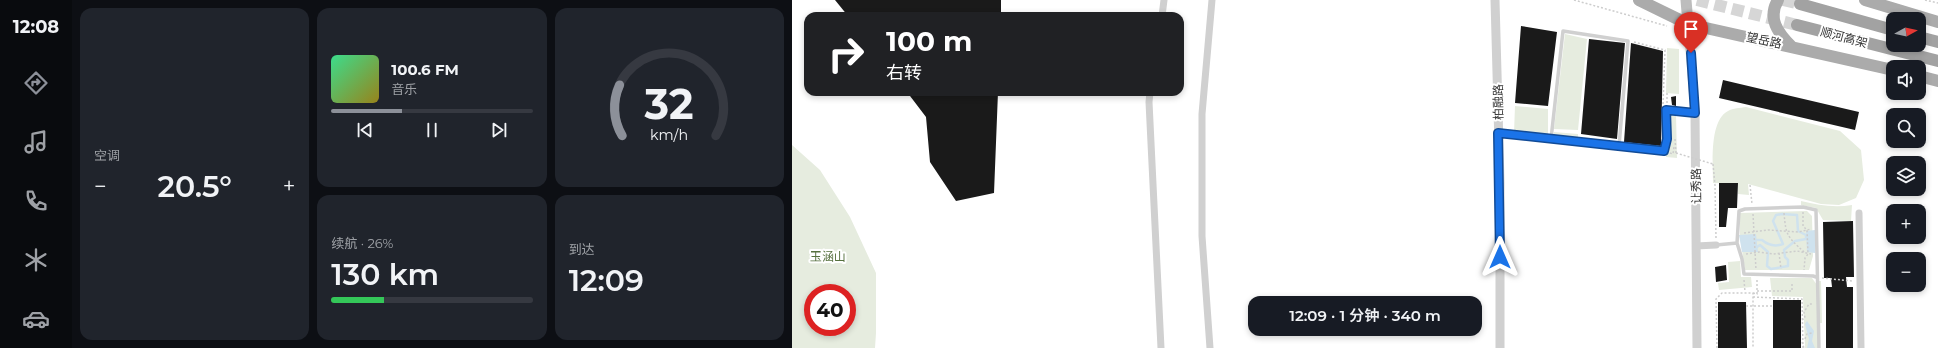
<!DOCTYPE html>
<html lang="zh">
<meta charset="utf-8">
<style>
:root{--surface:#171b24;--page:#20242c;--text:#f1f3f6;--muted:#9ea1a6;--line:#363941;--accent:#8c9099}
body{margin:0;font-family:Montserrat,"Noto Sans SC",sans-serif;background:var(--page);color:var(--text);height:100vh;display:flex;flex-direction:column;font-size:15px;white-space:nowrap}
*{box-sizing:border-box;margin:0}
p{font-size:13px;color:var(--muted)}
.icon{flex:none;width:22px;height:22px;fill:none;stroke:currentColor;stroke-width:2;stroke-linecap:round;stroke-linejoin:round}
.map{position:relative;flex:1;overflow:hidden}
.sheet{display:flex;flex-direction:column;gap:8px;padding:8px;background:#0d0f14;width:720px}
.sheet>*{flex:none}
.guide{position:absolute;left:12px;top:12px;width:380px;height:84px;border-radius:12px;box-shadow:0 2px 6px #0003;background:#202124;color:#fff;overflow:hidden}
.needle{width:26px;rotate:82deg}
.tools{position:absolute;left:1094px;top:12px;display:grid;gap:8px}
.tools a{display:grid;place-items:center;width:40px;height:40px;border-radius:8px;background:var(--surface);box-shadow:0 2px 6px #0003;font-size:20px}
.speed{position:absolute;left:12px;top:284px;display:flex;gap:8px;font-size:20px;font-weight:700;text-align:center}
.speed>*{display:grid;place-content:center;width:52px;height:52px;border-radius:50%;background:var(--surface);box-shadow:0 2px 6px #0003;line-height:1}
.speed .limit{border:6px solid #d22;background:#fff;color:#111}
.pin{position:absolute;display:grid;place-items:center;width:34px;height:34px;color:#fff;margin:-41px -17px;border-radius:50% 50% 50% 0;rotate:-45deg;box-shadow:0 0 4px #0007}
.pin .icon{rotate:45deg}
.me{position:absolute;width:44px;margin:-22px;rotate:0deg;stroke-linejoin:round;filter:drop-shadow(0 0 3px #0008)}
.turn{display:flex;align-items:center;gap:14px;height:84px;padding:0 16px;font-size:18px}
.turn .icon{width:52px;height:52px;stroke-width:2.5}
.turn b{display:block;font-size:28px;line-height:34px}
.big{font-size:30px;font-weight:600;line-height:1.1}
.sheet .card{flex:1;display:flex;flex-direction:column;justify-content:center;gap:6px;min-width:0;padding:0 14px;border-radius:12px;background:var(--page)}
.sheet .dial{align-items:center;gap:0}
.dial svg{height:104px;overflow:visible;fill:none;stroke:var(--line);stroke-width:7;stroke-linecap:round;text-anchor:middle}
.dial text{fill:var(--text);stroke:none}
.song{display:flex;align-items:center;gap:12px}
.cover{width:48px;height:48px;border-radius:6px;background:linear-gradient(135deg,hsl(150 70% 55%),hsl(50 70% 35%))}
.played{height:4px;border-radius:2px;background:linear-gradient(90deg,var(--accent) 35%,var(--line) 35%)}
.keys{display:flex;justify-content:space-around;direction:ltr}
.heat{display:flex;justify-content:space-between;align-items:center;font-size:22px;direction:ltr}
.charge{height:6px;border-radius:3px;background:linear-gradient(90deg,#34c759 26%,var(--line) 0)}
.sheet .tiles{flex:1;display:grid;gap:8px;grid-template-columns:repeat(3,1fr)}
.card:first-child{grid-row:span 2}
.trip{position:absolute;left:456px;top:296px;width:234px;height:40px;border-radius:12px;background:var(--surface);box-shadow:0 2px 6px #0003;font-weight:600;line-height:40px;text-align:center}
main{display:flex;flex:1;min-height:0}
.tab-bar{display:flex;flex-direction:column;width:72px;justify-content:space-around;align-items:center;background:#090b0e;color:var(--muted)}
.tab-bar .icon{width:28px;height:28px}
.tab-bar .on{color:var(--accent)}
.tab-bar b{font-size:18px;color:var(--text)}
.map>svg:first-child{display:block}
</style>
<main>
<nav class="tab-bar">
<b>12:08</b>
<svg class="icon on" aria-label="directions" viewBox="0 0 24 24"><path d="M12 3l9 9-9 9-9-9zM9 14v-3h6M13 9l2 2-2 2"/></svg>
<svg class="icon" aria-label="music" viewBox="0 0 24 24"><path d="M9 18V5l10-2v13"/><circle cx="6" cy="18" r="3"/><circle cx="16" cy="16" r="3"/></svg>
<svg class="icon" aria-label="phone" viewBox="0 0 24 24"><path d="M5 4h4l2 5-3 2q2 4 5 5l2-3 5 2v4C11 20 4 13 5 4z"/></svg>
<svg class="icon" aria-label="climate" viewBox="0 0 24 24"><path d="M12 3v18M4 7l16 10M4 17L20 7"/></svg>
<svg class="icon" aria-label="car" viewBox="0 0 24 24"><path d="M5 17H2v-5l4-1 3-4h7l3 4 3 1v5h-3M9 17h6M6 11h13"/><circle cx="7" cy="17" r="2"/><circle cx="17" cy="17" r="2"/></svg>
</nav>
<section class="sheet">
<div class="tiles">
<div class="card"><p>空调</p>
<div class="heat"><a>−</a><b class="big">20.5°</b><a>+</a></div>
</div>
<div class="card">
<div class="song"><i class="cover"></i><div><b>100.6 FM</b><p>音乐</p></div></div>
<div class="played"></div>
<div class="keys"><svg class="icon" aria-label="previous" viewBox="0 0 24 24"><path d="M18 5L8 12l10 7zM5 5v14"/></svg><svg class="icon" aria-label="pause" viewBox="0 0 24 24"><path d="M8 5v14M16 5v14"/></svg><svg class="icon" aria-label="next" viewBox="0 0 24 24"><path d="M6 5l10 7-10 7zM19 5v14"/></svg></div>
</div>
<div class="card dial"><svg viewBox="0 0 100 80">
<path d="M14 69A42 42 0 1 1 86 69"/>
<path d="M14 69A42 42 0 0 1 12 30" stroke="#8c9099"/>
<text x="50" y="56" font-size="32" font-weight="700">32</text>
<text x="50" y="72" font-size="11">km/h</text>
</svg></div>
<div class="card"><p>续航 · 26%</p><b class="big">130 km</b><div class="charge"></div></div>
<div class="card"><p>到达</p><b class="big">12:09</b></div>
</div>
</section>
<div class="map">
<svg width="1146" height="348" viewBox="0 0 1146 348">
<rect width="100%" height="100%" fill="#fff"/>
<path fill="#e6ecdf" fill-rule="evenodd" d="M773,34l22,5 -9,91 -24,-1z
M875,48l12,1v45l-13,-1z
M723,106l33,3v27l-34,-3z
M954,107l94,24 21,19 3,30 -8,18 -17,7 -18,-1 -73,-20 1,11 -11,-1v-11h-25c0,-19 -4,-62 15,-72 5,-3 12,-3 18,-4z
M878,113l6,1 1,44 -11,-1z
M762,132l24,2v6l-25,-2z
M0,145l28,25 30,47 26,56v60l-1,15h-83zM21,293h34v34h-34z
M1009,201c17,4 33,7 51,4l-1,16 -28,-1 -7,-12 -15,-3z
M1015,211l5,5 1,40 -4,14h-64l-5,-33v-24z
M948,261l1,16h10l1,10 -33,3 -1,-7 11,-1 -1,-20z
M978,278h42l5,7 1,-4h3l1,42h-2l-1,25h-14l-2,-51 -31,-1z"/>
<path fill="#cfe2ee" d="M1023,230v23l-8,-1 -1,-21z
M964,234l2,18h-16l-3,-17z
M1015,321l7,10 -2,10 3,7h-8l2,-9 -4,-15z"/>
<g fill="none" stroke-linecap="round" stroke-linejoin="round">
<path stroke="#cfe2ee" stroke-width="2.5" d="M965,240h5c6,5 13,7 21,4l-10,-23 3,-6 6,-1 15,1 1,16 8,4v4l-11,2 -11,9 1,7 3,3v6l-17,3 -4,-3 1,-14 -8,-7 -3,2"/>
</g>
<path fill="#1a1a1a" d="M43,0h166v16h-153z
M729,26l36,6 -9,74 -33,-3z
M797,39l36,4 -8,96 -36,-5z
M839,43l32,8 -2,95 -37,-4z
M931,80l136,32 -4,18 -136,-32z
M115,92h91l-4,101 -38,8 -26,-39 -4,-45z
M884,96v10l-4,-1 -1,-8z
M927,183h19l-1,25h-9l-2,19h-7z
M1061,221l1,56h-8l1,10h6v61h-27v-61h6l-1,-9h-7l-1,-56z
M934,265l1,15 -11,2 -1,-15z
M981,300h28v48h-28z
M926,302h28l1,46h-29z"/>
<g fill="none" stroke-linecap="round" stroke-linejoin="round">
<path stroke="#d6d6d6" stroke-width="12" stroke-dasharray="12 6" stroke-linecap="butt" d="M905,0l100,25
M991,0l17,4"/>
<path stroke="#cdcdcd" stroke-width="1.5" stroke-dasharray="2 2" stroke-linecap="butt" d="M782,0l93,26
M1133,0l13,3
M842,42l31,8 -2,54
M875,103v-10
M883,139l1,14
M878,153l3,1 1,-7
M921,164l2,21 1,53
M958,185l2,19
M1011,212v14l4,4 1,24 -3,4 -1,12
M992,213c2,23 3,23 20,39
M961,214l3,56
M952,233l24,-3 31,2 12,-3
M987,253l2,16
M954,254l13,-2 14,2 24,-3 14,3
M1030,278l30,3
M952,280l1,12
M965,291h35v-9
M961,293l4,1v-14
M961,297l49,2 1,49
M954,306h27
M1010,320l3,-2 -1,-6 5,-8h4
M1013,339l2,-5 5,-1
M1010,342l2,6
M925,348l-1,-49 6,-6h31v55"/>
<path stroke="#d0d0d0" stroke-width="3.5" d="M707,133l52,6 12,-108 65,10 -9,105
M945,243l2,-32 6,-2 58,-2 13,3 3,138
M924,245l21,-2 5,16 2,15 69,2 3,1"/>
<path stroke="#d0d0d0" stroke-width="7" d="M370,16l2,-16
M358,92l-1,10 12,246
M759,139l113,12 3,-12 -1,-29 29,3
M1067,213l2,135
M904,246l20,-1
M418,348l-8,-112v-122l10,-114"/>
<path stroke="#d0d0d0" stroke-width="9" d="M703,0l5,182v166
M896,24l7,89 2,235"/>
<path stroke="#bdbdbd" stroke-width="11" d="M894,0l2,24"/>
<path stroke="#ababab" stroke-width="12" d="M847,0l49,24 205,46
M986,0c-11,18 0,33 13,46
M1073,0l73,22
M1127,76l19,5"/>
<path stroke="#a2a2a2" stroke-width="12" d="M1008,4l93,26
M1005,25l141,36
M1127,37l19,5"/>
<path stroke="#cdcdcd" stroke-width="1.5" stroke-dasharray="2 2" stroke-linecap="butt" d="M884,153l37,11"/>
</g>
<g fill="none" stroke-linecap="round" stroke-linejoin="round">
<g stroke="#114b97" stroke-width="10">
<path id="route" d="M708,257l-2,-124 166,18 3,-12 -1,-29 29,3 -4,-60"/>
</g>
<use href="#route" stroke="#1a73e8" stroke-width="7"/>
</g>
<g text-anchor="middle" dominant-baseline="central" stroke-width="4" stroke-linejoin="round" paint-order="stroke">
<g font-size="12" fill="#333" stroke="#fff">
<text transform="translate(1052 37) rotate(15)">顺河高架</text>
<text transform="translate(972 40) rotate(12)">望岳路</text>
<text transform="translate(706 102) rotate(-91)">柏融路</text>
<text transform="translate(904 186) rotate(-91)">让秀路</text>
</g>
<g font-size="12" fill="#56703f" stroke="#fff">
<text x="36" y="256">玉涵山</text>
</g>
</g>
</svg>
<div class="tools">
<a><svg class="needle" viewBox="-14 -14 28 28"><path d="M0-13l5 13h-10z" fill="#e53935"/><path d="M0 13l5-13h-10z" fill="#9ea1a6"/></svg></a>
<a><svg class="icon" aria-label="sound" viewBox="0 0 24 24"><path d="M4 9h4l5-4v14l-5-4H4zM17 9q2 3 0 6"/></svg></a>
<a><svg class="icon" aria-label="search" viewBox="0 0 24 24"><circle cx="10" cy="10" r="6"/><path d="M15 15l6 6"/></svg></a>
<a><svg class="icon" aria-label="layers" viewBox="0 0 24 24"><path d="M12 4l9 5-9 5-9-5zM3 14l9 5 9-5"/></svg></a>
<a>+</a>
<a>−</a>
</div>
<div class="speed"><div class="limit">40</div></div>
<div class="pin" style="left:899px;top:53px;background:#d93025"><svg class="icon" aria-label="arrive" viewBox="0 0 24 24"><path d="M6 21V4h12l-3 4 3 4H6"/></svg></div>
<svg class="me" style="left:708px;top:257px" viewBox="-20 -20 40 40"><path d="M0-17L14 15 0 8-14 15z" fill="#1a73e8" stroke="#fff" stroke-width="4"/></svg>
<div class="trip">12:09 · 1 分钟 · 340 m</div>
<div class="guide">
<div class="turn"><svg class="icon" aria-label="right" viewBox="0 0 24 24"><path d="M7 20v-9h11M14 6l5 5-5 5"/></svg><div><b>100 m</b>右转</div></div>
</div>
</div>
</main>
